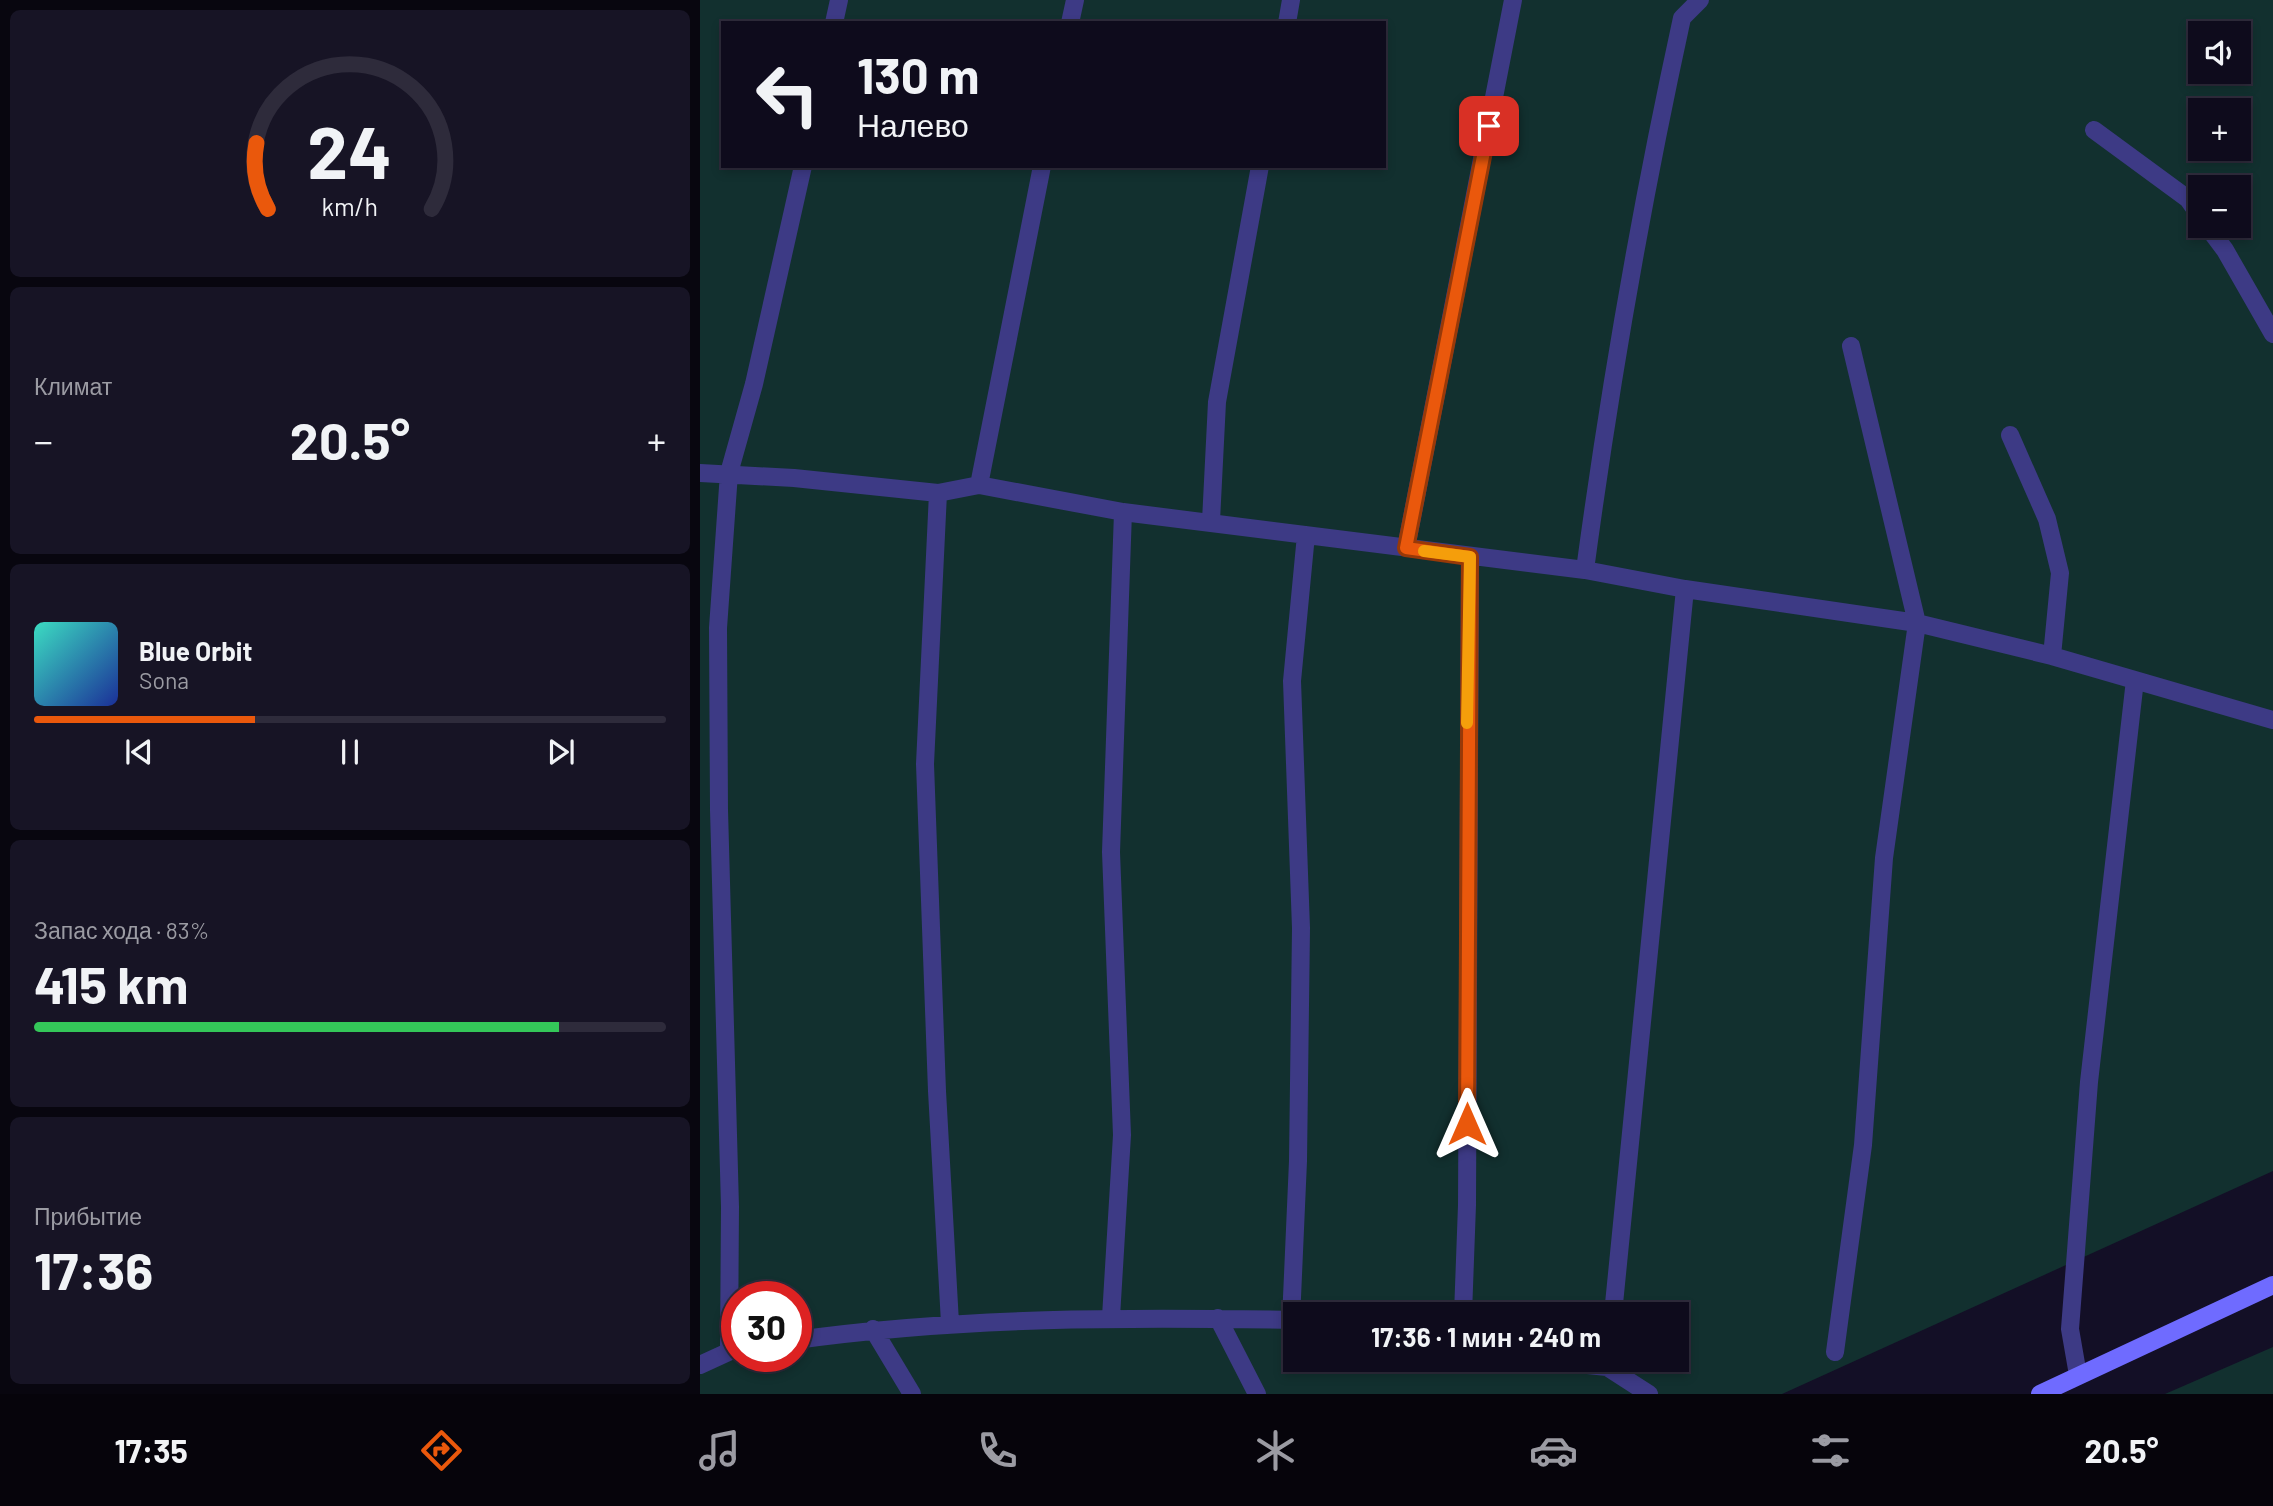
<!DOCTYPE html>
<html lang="ru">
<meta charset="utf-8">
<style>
:root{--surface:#0e0b1c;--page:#171425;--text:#f1f3f6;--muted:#9b9ba3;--line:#2e2b3b;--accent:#ea580c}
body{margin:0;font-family:Barlow,sans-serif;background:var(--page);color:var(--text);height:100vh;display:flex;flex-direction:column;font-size:26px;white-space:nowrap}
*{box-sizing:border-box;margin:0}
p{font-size:23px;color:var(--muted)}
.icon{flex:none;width:38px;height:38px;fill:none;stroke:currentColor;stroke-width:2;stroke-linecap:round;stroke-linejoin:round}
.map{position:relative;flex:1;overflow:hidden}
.details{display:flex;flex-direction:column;gap:10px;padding:10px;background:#08060f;width:700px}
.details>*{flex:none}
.guide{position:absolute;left:21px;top:21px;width:665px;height:147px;border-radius:0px;box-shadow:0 4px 10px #0003,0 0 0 2px var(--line);background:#0e0b1c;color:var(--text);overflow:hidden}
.controls{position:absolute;left:1488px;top:21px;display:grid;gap:14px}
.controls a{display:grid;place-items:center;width:63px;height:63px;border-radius:0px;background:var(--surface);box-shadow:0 4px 10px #0003,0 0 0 2px var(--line);font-size:35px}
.speed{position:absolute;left:21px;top:1281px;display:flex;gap:14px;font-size:35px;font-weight:700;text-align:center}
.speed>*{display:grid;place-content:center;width:91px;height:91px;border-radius:50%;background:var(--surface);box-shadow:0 4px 10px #0003,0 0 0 2px var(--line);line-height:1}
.speed .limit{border:10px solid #d22;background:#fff;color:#111}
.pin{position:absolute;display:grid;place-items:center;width:60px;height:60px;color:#fff;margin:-30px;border-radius:14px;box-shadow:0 4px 10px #0006}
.me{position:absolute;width:77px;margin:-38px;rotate:0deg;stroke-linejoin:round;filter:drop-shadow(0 0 5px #0008)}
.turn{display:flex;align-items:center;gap:24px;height:147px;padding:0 21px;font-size:32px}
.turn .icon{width:91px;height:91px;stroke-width:2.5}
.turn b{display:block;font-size:49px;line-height:60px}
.big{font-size:52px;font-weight:700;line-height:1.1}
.details .card{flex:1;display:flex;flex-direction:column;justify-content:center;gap:10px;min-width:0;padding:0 24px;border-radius:10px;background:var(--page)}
.details .dial{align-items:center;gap:0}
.dial svg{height:182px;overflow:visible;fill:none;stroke:var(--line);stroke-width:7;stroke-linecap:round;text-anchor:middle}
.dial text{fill:var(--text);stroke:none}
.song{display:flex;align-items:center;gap:21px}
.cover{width:84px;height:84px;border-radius:10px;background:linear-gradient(135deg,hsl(170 70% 55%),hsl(230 70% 35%))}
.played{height:7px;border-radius:4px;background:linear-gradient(90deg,var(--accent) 35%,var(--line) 35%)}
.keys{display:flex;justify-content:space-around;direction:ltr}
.heat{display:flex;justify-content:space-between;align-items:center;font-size:38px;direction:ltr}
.charge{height:10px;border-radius:5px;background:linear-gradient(90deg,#34c759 83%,var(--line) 0)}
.trip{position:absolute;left:583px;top:1302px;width:406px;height:70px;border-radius:0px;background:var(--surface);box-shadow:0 4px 10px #0003,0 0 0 2px var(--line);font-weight:700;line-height:70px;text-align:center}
.tab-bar{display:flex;height:112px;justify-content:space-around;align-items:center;background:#06040b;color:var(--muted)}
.tab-bar .icon{width:49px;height:49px}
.tab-bar .on{color:var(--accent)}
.tab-bar b{font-size:32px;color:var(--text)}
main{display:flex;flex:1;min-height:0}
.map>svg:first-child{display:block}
</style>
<main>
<section class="details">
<div class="card dial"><svg viewBox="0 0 100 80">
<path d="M14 69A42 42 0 1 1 86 69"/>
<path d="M14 69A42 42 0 0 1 9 40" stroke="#ea580c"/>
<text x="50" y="56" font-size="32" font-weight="700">24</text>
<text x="50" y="72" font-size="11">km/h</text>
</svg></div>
<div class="card"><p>Климат</p>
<div class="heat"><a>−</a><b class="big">20.5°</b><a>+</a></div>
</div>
<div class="card">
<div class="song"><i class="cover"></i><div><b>Blue Orbit</b><p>Sona</p></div></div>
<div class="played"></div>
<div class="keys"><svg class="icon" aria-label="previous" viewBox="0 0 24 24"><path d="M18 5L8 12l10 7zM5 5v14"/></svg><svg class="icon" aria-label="pause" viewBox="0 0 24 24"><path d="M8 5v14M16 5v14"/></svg><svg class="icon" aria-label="next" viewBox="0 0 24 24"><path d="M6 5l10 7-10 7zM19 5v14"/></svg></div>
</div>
<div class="card"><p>Запас хода · 83%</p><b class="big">415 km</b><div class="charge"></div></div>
<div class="card"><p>Прибытие</p><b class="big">17:36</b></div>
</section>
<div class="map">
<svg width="1573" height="1394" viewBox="0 0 1573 1394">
<rect width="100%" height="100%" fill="#130f26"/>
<path fill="#12302f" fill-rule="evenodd" d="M0,0h1573v1171l-491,223h-1082zM23,23h661v143h-661zM1500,33h38v39h-38zM1500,110h38v39h-38zM1500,187h38v39h-38zM37,1297h59v59h-59zM595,1314h381v46h-381z
M1573,1347v47h-108z"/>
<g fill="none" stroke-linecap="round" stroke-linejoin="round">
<path stroke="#3d3a85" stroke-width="18" d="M134,23l5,-23
M370,23l5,-23
M587,23l4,-23
M1394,130l94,69 12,17
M1507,226l18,24 48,84
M1310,435l37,84 13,54 -8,83
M0,473l94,5 144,15 41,-8 144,27 462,58 100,19 232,34 135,33 221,64
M279,485l63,-319
M238,493l-13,271 12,327 13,232
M511,521l6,-119 43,-236
M706,548l107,-548
M885,570c25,-186 57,-369 97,-552l18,-18
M763,1314l4,-109 3,-648
M913,1314l72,-725
M411,1317l11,-182 -11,-283 12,-340
M518,1318l39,76
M591,1320l7,-159 3,-233 -9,-247 14,-146
M173,1329l39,65
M96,1340c166,-23 332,-23 499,-20
M29,1349l1,-142 -11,-397 -1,-182 11,-155 25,-89 49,-218
M1135,1352l28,-207 21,-287 33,-235 -66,-277
M839,1360l68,7
M908,1360l-1,7 42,27
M0,1365l37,-17
M1378,1375l-8,-46 19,-247 46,-402"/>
<path stroke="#6f6bff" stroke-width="18" d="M1340,1394l233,-109"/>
</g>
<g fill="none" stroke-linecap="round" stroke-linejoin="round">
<g stroke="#983908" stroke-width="18">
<path id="route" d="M767,1124l3,-567 -64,-9 83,-422"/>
</g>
<use href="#route" stroke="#ea580c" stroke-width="12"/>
<path stroke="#f59e0b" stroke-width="12" d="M724,551l46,6 -3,166"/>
</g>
</svg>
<div class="controls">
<a><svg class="icon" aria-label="sound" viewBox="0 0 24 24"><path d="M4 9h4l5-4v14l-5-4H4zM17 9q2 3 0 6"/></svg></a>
<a>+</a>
<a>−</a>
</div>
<div class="speed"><div class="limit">30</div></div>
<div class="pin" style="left:789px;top:126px;background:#d93025"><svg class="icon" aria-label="arrive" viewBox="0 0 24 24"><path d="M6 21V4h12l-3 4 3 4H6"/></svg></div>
<svg class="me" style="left:767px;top:1124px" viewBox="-20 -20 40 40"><path d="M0-17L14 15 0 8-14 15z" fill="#ea580c" stroke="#fff" stroke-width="4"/></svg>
<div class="trip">17:36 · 1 мин · 240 m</div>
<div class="guide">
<div class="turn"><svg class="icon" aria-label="left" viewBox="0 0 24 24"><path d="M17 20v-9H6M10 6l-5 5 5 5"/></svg><div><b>130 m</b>Налево</div></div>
</div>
</div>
</main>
<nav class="tab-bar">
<b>17:35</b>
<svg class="icon on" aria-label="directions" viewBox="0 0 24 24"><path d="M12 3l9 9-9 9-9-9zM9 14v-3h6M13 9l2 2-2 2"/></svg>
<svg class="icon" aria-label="music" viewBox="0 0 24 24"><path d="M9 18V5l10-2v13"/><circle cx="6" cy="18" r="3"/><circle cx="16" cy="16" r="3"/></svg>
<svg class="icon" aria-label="phone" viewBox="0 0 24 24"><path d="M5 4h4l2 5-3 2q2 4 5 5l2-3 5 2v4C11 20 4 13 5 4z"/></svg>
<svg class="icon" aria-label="climate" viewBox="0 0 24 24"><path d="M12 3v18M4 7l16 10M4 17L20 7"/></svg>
<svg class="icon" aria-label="car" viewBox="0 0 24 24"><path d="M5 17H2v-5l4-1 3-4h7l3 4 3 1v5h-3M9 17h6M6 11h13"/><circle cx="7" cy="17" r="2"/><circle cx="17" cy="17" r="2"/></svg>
<svg class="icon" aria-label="filters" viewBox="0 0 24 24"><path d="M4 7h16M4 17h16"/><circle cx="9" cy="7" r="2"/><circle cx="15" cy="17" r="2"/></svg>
<b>20.5°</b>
</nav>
